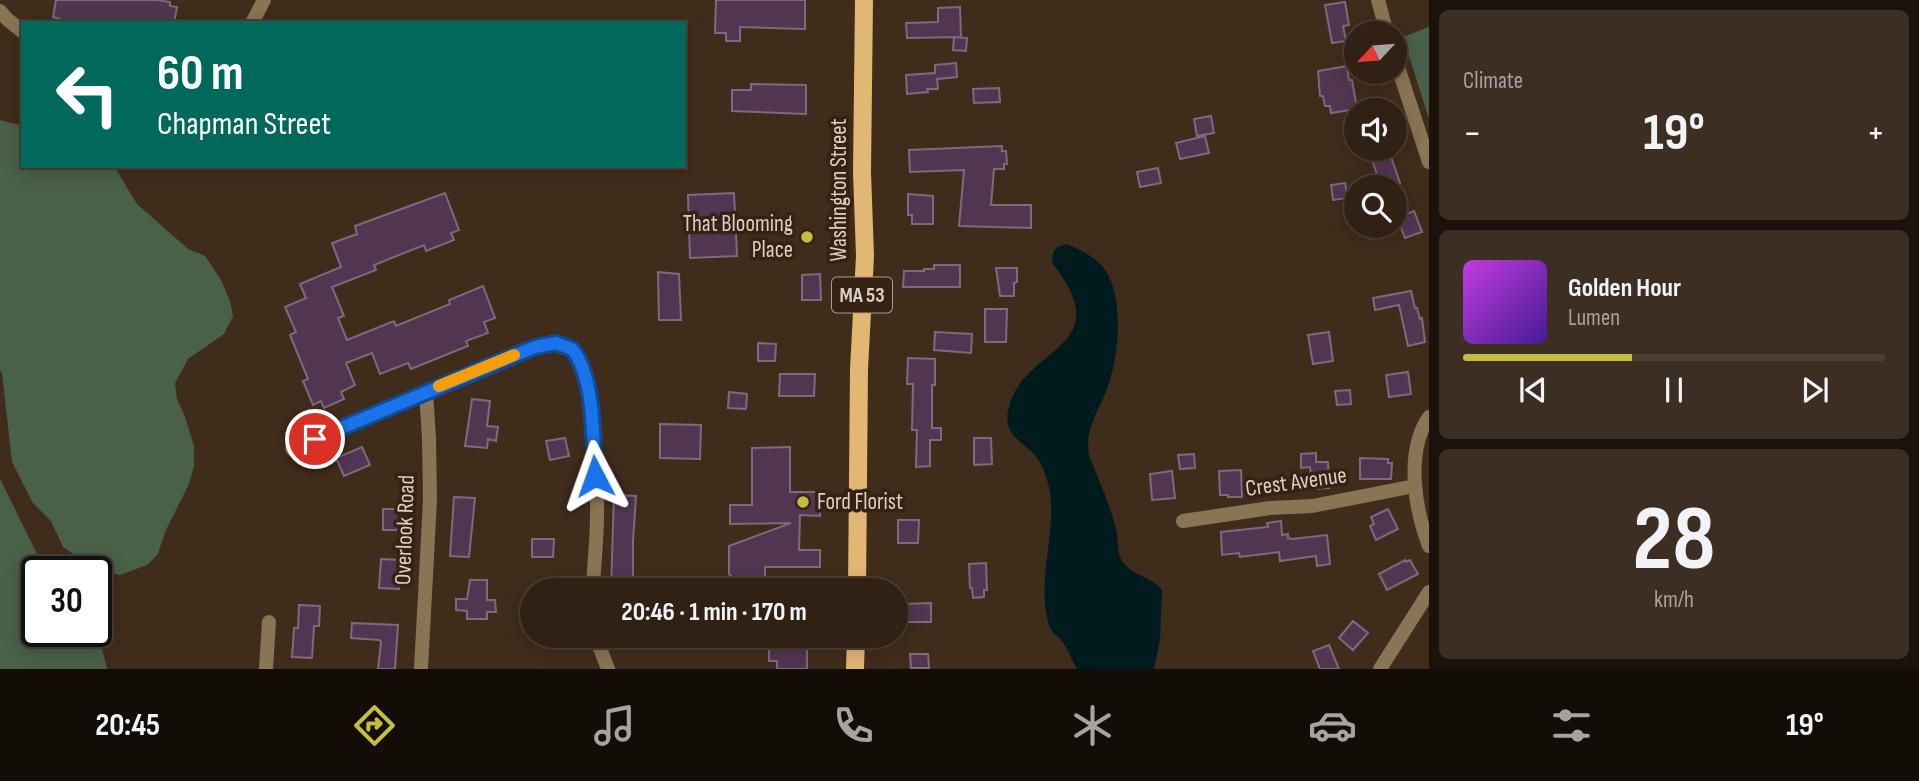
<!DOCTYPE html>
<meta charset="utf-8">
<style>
:root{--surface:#302114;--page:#3c2e22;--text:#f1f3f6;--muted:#a8a3a0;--line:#4b3e34;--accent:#c4bd3e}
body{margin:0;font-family:"Sofia Sans Condensed",sans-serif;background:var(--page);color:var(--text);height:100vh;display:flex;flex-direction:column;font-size:26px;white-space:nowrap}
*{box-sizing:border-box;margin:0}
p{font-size:23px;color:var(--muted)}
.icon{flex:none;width:38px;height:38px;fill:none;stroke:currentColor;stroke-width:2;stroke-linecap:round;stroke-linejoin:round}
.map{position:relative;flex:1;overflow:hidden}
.panel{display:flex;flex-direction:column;gap:10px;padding:10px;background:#1a120b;width:490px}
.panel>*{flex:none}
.guide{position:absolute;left:21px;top:21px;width:665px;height:147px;border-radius:0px;box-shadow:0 4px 18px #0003,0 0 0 2px var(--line);background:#00695c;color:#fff;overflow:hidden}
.needle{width:46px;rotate:244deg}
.fabs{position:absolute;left:1344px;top:21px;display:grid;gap:14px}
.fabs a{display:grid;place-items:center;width:63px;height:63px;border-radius:50%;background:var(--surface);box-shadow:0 4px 18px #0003,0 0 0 2px var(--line);font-size:35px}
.speed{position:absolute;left:21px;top:556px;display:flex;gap:14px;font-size:35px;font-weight:700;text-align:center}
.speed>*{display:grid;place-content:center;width:91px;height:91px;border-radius:50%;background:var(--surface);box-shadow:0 4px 18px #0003,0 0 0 2px var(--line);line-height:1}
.speed .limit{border:4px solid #111;border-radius:10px;background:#fff;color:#111}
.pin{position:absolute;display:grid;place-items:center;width:60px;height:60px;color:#fff;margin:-30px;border:4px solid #fff;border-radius:50%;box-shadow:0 2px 7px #0007}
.me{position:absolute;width:77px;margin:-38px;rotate:356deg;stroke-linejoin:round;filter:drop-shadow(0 0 5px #0008)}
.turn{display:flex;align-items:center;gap:24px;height:147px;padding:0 21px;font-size:32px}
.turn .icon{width:91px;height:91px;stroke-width:2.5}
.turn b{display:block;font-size:49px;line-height:60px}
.big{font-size:52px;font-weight:700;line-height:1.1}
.panel .card{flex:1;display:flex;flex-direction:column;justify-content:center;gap:10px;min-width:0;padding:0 24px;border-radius:10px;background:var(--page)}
.panel .dial{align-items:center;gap:0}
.dial b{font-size:91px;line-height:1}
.song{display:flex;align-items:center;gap:21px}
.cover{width:84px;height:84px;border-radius:10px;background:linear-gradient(135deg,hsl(290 70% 55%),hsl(260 70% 35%))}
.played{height:7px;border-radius:4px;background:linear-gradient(90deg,var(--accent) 40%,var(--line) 40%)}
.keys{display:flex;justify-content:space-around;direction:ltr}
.heat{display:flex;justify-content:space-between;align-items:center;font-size:38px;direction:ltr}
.trip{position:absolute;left:520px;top:578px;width:388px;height:70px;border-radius:35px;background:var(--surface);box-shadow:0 4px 18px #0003,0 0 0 2px var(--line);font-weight:700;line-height:70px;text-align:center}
.tabs{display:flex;height:112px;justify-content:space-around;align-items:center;background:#130d08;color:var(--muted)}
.tabs .icon{width:49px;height:49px}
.tabs .selected{color:var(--accent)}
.tabs b{font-size:32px;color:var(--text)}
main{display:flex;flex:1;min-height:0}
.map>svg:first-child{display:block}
</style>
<main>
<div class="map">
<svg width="1429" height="669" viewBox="0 0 1429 669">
<rect width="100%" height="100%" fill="#402c1b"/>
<path fill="#496049" d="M1429,27v92l-26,-82z
M0,120l23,6v40h91l23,38 51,45 17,7 16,24 9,21 3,15 -9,18 -36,25 -13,24 2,16 8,18 9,29v20l-5,18 -24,48 -7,22 -11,11 -27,10 -21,-4 -36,-24 -12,-26 -18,-18 -21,-41 -10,-89 -2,-3z
M0,479l46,93h-9v60h50c14,6 17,23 20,37h-107z"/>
<path fill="#001b1d" d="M1067,244c12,5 28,13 36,23 23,29 16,95 2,127 -9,21 -20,37 -16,61 9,24 21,49 27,74 3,11 0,21 6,32 10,15 29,15 40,29l-2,49 -6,30h-77c-5,-9 -9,-20 -15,-28 -5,-5 -11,-9 -13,-16 -13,-41 7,-90 1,-132 -1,-9 -7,-28 -13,-35 -11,-15 -34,-21 -29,-47 12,-66 114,-60 44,-148 1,-13 2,-16 15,-19z"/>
<path fill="#523651" stroke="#7e697d" stroke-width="2" d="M56,0h101l13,2v4l7,1 -3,16h-115l1,-4 -7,-2z
M716,0h89v29l-65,-2v14h-14v-8h-11z
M1345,2l4,23 -6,1 3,15 -14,2 -7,-38z
M960,7l1,30 -54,1 -1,-15 32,-1v-14z
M954,37l13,1 -1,13 -13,-1z
M956,63l1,14 -20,2 1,10h-11l1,3 -21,2 -1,-19 29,-2v-8z
M1347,66l2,14h3l5,29 -26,4 -1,-7h-5l-2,-10h-3l-2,-25z
M751,84l55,1v29l-74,-3v-21h19z
M999,88l1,14 -26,1 -1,-14z
M1211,116l3,17 -17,3 -3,-17z
M1205,136l4,17 -29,6 -4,-16z
M1002,146v5h4l1,13h-3v5h-10l-3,36h40v23l-72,-2 5,-56 -54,2 -1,-22z
M1390,154l10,29 -15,4 -2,-5 -3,1 -8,-23z
M1158,168l3,15 -21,4 -3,-15z
M1345,183l3,15 -15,2 -2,-15z
M445,193l14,37 -8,3 3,7 -28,11 -2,-6 -50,20 2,5 -44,17 12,29 -6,2 9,22 47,-19 2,5 54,-22 -1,-4 34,-14 12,32 -11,4 4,11 -22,8 2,5 -57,23 -3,-6 -28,11 -8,-21 -26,10 9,22 -14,7 3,7 -20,9 -3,-7 -8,4 -10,-24 5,-2 -18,-44 6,-3 -11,-25 21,-9 -6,-14 41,-17 -9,-24 25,-9 -2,-8z
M734,193l3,63 -47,2 -2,-63z
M908,194l25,2v28h-21v-9h-4z
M1414,211l8,21 -17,6 -8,-21z
M934,265h26v22h-57l1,-16h20v-2h10z
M996,268h21v14l-3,1v13h-14z
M658,272l21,2 2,46h-22z
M820,274l1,26h-19v-25z
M1411,291l4,17h2l3,11 2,-1 3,24 -17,4 -9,-41 -24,5 -2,-12z
M985,309h22l-1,33h-21z
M935,332l37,2 -1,19 -37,-3z
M1329,332l4,29 -20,3 -5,-29z
M758,343l18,1 -1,17h-17z
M908,358l27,1v26h-3v43h9v12h-11v26l-14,1 1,-37h-5l1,-46h-6z
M1408,372l3,22 -22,3 -3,-22z
M780,374h35l-1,22h-35z
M1350,390l1,14 -14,1 -2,-14z
M729,392l18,2 -1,15 -18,-1z
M472,399l18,2 -3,25 11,1 -2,14 -8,-2 -1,9 -22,-2z
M660,424l41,1 -1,34 -40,-1z
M565,438l4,18 -19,4 -4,-19z
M974,438h17l1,26 -18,1z
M362,447l8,18 -26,11 -8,-18z
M790,447v45h31l-1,24 -20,-1 -1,35h21v17h-55v14l-29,-1 -7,-6v-28l62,-23 -61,1v-19h22v-57z
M1316,453v9h12l1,26 -16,1 -3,-22 -9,1v-14z
M1194,454l1,14 -15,1 -2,-14z
M1360,458l28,1v4h4l-1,16h-31z
M1241,470l1,27h-14v-2h-8l-1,-24z
M1172,471l3,27 -23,2 -2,-26z
M614,495l22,1 -3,46v48h-22z
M454,497l21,1 -6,59 -19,-1z
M383,509h21v21h-21z
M1388,509l10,20 -22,11 -6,-14 4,-2 -3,-7z
M898,520h21l-1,23h-20z
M1281,521l1,14 6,-1v4l4,1 35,-4 3,29 -13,2 -1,-10 -36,5 -1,-9 -39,5 -1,-4 -17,2 -1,-23 47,-5 -1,-4z
M532,539h22l-1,18h-21z
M381,559l20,1 -2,29 -20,-1z
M1405,560l1,2 4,-2 8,14 -31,16 -8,-16z
M986,563l1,27h-3v7l-11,1 -1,-10h-2l-1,-24z
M470,580h17v20h8l1,12h-9v7h-20v-8l-11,-1v-11h11z
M931,603v19h-28v-18z
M299,605l21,1 -1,20h-5l-2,32 -20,-1 2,-29h4z
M1353,621l15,12 -15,17 -14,-12z
M352,623l46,2 -3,44h-17l3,-27 -2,-2 -28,-2z
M1329,645l10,24h-19l-7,-18z
M769,646h38v23h-30v-8h-8z
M910,654h18l1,14h-18z"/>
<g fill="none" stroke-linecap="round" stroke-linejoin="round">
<path stroke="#897454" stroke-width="14" d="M1378,0l9,33
M0,11l7,8 16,13
M252,23l12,-23
M1395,58l34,104
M1429,417c-24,35 -14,92 0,129
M292,449l243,-102c12,-3 26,-7 37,2 20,16 25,126 25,154 1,29 -3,58 -4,87
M1183,521l87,-13 42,-2 103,-20
M595,635l13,34
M266,669l3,-47
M421,669l9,-169 -1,-62 -3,-46
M1380,669l49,-77"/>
<path stroke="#e2b673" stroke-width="18" d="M857,590l2,-221 6,-113 -3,-84 2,-172
M855,669l1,-34"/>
</g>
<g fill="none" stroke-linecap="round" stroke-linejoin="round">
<g stroke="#114b97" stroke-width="18">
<path id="route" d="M315,439l220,-92 21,-4 16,6c23,28 21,91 23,127"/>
</g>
<use href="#route" stroke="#1a73e8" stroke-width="12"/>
<path stroke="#f59e0b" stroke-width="12" d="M439,386l75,-31"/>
</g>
<g fill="#c4bd3e" stroke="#352212" stroke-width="2.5">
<circle cx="807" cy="237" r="7"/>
<circle cx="803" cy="502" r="7"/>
</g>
<g text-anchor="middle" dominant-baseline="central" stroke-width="7" stroke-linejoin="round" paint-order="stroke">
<rect fill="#352212" stroke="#aa9b8f" stroke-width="2" x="832" y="277.5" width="60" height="35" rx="5"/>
<g font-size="21" font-weight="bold" fill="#dccfc5">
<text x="862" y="295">MA 53</text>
</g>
<g font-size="23" fill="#dccfc5" stroke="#352212">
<text transform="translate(839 190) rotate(-90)">Washington Street</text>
<text transform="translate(1296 482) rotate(-8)">Crest Avenue</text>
<text transform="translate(405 530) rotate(-88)">Overlook Road</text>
</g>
<g font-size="23" fill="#dccfc5" stroke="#352212" text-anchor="end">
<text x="793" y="224">That Blooming<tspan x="793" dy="26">Place</tspan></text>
<text x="817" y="502" text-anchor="start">Ford Florist</text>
</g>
</g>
</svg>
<div class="fabs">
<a><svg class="needle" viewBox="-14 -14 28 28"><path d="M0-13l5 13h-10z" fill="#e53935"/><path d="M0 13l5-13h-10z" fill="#a8a3a0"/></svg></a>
<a><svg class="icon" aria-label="sound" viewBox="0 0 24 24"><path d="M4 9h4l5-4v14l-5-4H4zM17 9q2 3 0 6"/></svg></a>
<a><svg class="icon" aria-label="search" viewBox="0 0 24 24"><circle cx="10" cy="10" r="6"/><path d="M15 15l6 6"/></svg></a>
</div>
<div class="speed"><div class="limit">30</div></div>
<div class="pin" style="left:315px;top:439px;background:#d93025"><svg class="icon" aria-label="arrive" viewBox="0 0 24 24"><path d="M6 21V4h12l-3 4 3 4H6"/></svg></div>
<svg class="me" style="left:595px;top:476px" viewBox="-20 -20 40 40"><path d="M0-17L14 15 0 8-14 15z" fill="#1a73e8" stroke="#fff" stroke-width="4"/></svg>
<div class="trip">20:46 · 1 min · 170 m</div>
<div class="guide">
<div class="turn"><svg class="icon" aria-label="left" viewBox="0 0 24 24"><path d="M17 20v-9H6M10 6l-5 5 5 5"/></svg><div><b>60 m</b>Chapman Street</div></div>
</div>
</div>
<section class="panel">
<div class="card"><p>Climate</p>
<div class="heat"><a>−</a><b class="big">19°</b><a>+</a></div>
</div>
<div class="card">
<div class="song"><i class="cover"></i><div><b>Golden Hour</b><p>Lumen</p></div></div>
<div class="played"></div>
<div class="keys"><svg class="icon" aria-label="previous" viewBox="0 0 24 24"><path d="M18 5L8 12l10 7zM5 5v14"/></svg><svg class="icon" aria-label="pause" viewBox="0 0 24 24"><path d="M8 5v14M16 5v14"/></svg><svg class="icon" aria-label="next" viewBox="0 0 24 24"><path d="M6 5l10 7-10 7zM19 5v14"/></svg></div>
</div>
<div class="card dial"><b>28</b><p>km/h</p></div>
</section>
</main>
<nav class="tabs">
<b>20:45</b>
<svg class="icon selected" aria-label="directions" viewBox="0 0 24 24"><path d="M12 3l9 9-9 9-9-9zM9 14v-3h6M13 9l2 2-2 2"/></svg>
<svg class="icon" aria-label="music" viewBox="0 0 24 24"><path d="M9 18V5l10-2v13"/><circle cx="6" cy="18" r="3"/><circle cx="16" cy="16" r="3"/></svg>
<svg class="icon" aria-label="phone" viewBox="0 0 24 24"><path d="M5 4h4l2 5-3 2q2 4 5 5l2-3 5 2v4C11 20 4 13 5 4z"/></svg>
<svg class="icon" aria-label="climate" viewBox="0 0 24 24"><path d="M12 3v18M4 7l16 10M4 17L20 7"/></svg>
<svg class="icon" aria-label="car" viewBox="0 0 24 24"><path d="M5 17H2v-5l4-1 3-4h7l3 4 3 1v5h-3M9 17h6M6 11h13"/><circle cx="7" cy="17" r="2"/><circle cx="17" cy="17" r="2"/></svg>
<svg class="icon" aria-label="filters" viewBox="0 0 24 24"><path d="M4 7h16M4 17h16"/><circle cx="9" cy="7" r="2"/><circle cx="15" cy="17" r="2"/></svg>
<b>19°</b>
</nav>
